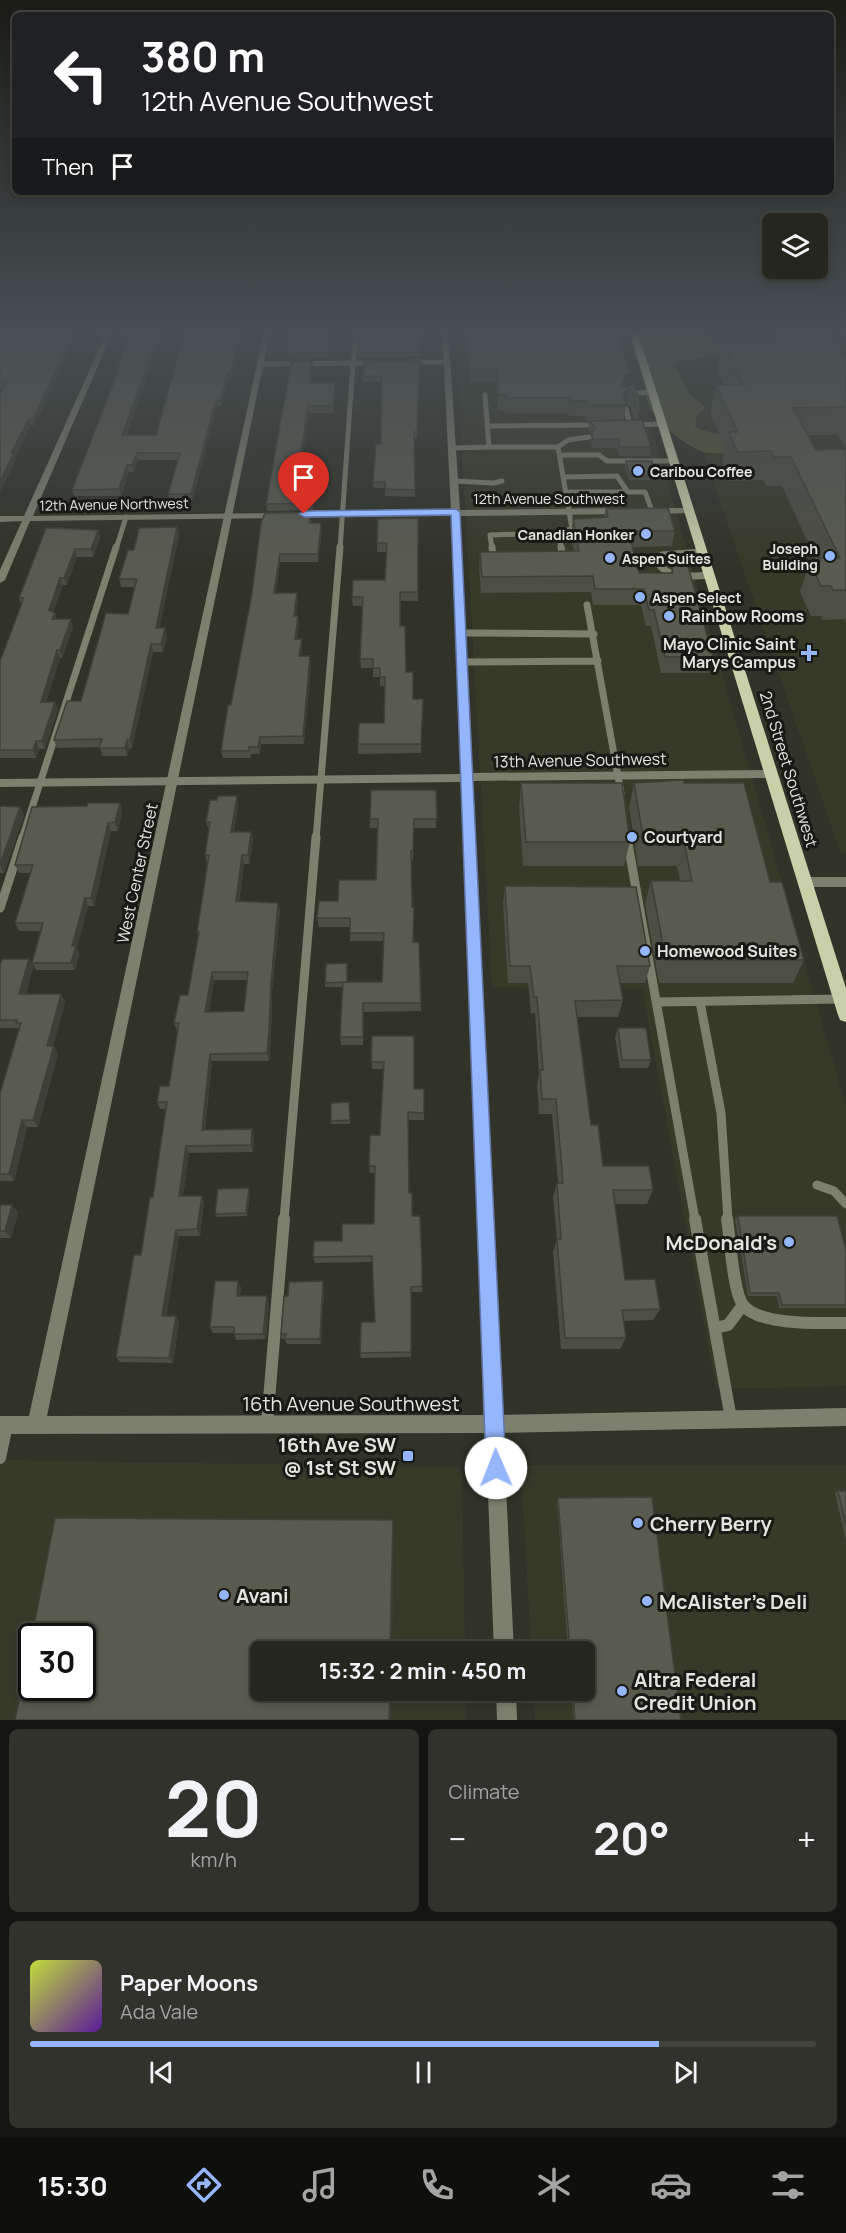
<!DOCTYPE html>
<meta charset="utf-8">
<style>
:root{--surface:#25261e;--page:#31322b;--text:#f1f3f6;--muted:#a3a5a4;--line:#42433c;--accent:#95b6fd}
body{margin:0;font-family:Manrope,sans-serif;background:var(--page);color:var(--text);height:100vh;display:flex;flex-direction:column;font-size:22px;white-space:nowrap}
*{box-sizing:border-box;margin:0}
p{font-size:20px;color:var(--muted)}
.icon{flex:none;width:33px;height:33px;fill:none;stroke:currentColor;stroke-width:2;stroke-linecap:round;stroke-linejoin:round}
.map{position:relative;height:1720px;overflow:hidden}
.side{display:flex;flex-direction:column;gap:9px;padding:9px;background:#141510;flex:1}
.side>*{flex:none}
.hud{position:absolute;left:12px;top:12px;width:822px;height:183px;border-radius:9px;box-shadow:0 3px 9px #0003,0 0 0 2px var(--line);background:#202124;color:#fff;overflow:hidden}
.controls{position:absolute;left:762px;top:213px;display:grid;gap:12px}
.controls a{display:grid;place-items:center;width:66px;height:66px;border-radius:9px;background:var(--surface);box-shadow:0 3px 9px #0003,0 0 0 2px var(--line);font-size:30px}
.speed{position:absolute;left:18px;top:1623px;display:flex;gap:12px;font-size:30px;font-weight:700;text-align:center}
.speed>*{display:grid;place-content:center;width:78px;height:78px;border-radius:50%;background:var(--surface);box-shadow:0 3px 9px #0003,0 0 0 2px var(--line);line-height:1}
.speed .limit{border:3px solid #111;border-radius:9px;background:#fff;color:#111}
.pin{position:absolute;display:grid;place-items:center;width:51px;height:51px;color:#fff;margin:-62px -26px;border-radius:50% 50% 50% 0;rotate:-45deg;box-shadow:0 0 6px #0007}
.pin .icon{rotate:45deg}
.me{position:absolute;width:66px;margin:-33px;rotate:359deg;stroke-linejoin:round;filter:drop-shadow(0 0 4px #0008)}
.turn{display:flex;align-items:center;gap:21px;height:126px;padding:0 30px;font-size:27px}
.turn .icon{width:78px;height:78px;stroke-width:2.5}
.turn b{display:block;font-size:42px;line-height:51px}
.then{display:flex;align-items:center;height:57px;padding:0 30px;background:#0003;gap:12px;font-size:22px}
.big{font-size:45px;font-weight:700;line-height:1.1}
.side .tile{flex:1;display:flex;flex-direction:column;justify-content:center;gap:9px;min-width:0;padding:0 21px;border-radius:9px;background:var(--page)}
.side .dial{align-items:center;gap:0}
.dial b{font-size:78px;line-height:1}
.song{display:flex;align-items:center;gap:18px}
.cover{width:72px;height:72px;border-radius:9px;background:linear-gradient(135deg,hsl(70 70% 55%),hsl(270 70% 35%))}
.played{height:6px;border-radius:3px;background:linear-gradient(90deg,var(--accent) 80%,var(--line) 80%)}
.keys{display:flex;justify-content:space-around;direction:ltr}
.heat{display:flex;justify-content:space-between;align-items:center;font-size:33px;direction:ltr}
.side .tiles{flex:1;display:grid;gap:9px;grid-template-columns:1fr 1fr}
.tile:last-child{grid-column:span 2}
.trip{position:absolute;left:250px;top:1641px;width:345px;height:60px;border-radius:9px;background:var(--surface);box-shadow:0 3px 9px #0003,0 0 0 2px var(--line);font-weight:700;line-height:60px;text-align:center}
.tabs{display:flex;height:96px;justify-content:space-around;align-items:center;background:#0f0f0c;color:var(--muted)}
.tabs .icon{width:42px;height:42px}
.tabs .active{color:var(--accent)}
.tabs b{font-size:27px;color:var(--text)}
.map>svg:first-child{display:block}
</style>
<div class="map">
<svg width="846" height="1720" viewBox="0 0 846 1720">
<rect width="100%" height="100%" fill="#313228"/>
<path fill="#373a29" fill-rule="evenodd" d="M455,327h168l223,779v280l-130,3 -74,-400 -150,-2z
M660,327h186v527h-5z
M0,1460l462,7 3,184 -204,1v38l204,1 1,29h-466zM32,1636h50v52h-50z
M521,1465h325v255h-311l-2,-29 52,-1v-38l-54,-1z"/>
<path fill="#535739" d="M643,327c25,0 66,3 82,24l-2,4 -44,6 -4,5 14,28 15,12v4l-7,5 -2,12 10,4 18,4 15,17c-11,1 -26,3 -37,-1 -17,-7 -40,-25 -50,-41 -6,-9 -5,-22 -9,-32 -7,-23 -15,-28 1,-51z"/>
<g fill="none" stroke-linecap="round" stroke-linejoin="round">
<path stroke="#7d806e" stroke-width="5" d="M411,362h36
M260,364l114,-1
M626,394l26,-2
M485,395l4,52h69l14,82 -21,4 -61,2 2,14
M626,409l4,16
M635,425l28,-1
M487,426l111,-1
M558,447l10,-7 21,-3
M452,448l37,-1
M560,455h39l8,6h66
M563,477l54,-1 10,15
M454,481l40,2 8,-2
M566,492h79l7,19
M559,533l2,16
M116,549l10,-32
M340,549l13,-186 5,-36"/>
<path stroke="#7d806e" stroke-width="7" d="M492,547l1,9h6
M702,552l-40,3 -4,8c11,17 34,13 52,12
M557,555l5,-1 -1,-7
M587,605l34,188
M460,633l134,1
M461,662l137,-1
M22,839l94,-292
M316,839l24,-292"/>
<path stroke="#7d806e" stroke-width="9" d="M627,838l68,382
M0,908l23,-71
M658,1002l183,-3
M700,1002l21,111 7,107
M817,1185l17,6 12,13
M284,1220l32,-383"/>
<path stroke="#7d806e" stroke-width="12" d="M695,1219l36,200
M727,1219c3,18 6,73 16,86 16,21 79,18 103,18
M715,1328l13,-3 15,-20
M267,1424l17,-205
M0,1458l7,-33"/>
<path fill="#7d806e" fill-rule="evenodd" d="M101,327h6l3,11 -77,178 418,-5 -9,-184h6l12,183 160,-2 4,3 -4,3 -160,2 12,257 300,-3 6,4 -6,4 -300,3 42,871h-20l-33,-870 -461,5v-8l461,-5 -10,-258 -421,5 -25,59 -5,3v-13l22,-49 -22,1v-6h24l80,-178z
M690,508l3,1v4l-41,1 -4,-3 4,-3z
M496,1690h20l1,30h-20z"/>
<path fill="#7d806e" fill-rule="evenodd" d="M265,327h6l-224,1089 448,-1 351,-7v18l-351,7 -495,1v-18h29z
M805,877h41v10h-41l-4,-2 -2,-3 2,-3z"/>
<path fill="#c9cfa9" fill-rule="evenodd" d="M628,327h8l210,661v34l-6,-2 -2,-5z"/>
</g>
<path fill="#4d4e44" fill-rule="evenodd" d="M0,327h60l-3,5 19,6 -42,87h-3l-16,32 1,3 -16,31v-97l3,-6h-3z
M125,327h40l-39,108h30l30,-108h48l-1,3h6l1,6 -9,43h-2l-8,27h-4l-25,95h-22l-2,-7 10,-34h-40l-4,12h-5l-8,24h-47l-2,-6 41,-106 14,-42h-5l-1,-6z
M332,327l-4,31 -34,1 -1,-4 -6,1 -1,-6z
M422,327l-2,30h-61l-1,-5z
M465,327h151l14,46 -2,14 6,-4 6,21 -2,15h-4l-3,-12 -4,-3 -1,1 -2,15h-38l-1,-4h-16v-3h-64v-3h-7l-1,-28h-27z
M777,327h49l20,32v264l-2,-4 -22,1 -1,-4h-10l-11,-24 10,-30h7l-35,-76h-16l-3,-6 -33,1 -8,-20 3,-14 -15,-34 6,-28h8l-7,-15 6,-27 51,-1zM808,435h30l8,14 -30,1z
M312,361l1,7 -2,15 24,7 -2,23h-24l-8,54 10,8 -1,6 5,8 -2,21 -46,1 -1,-7z
M420,361l-3,77h-3l1,59 -30,-1v-8h-11l-1,-6 8,-38 1,-62h-19v-6z
M589,421l62,26 -1,9h-31l-2,-8h-25l-1,-6 1,-8 -4,-4z
M626,461l28,7 -1,4h-3l1,4 -1,4h-21l-4,-14z
M606,509l69,22 -3,15 -38,1 -1,2 2,8 -1,8 5,8h32l1,-7 41,91 -4,16h-48l-10,-47h-5l-5,-21h-48l-2,-13 -110,1 -2,-25 1,-16 94,-1 -3,-17 2,-15 31,-2z
M418,518v83h-17l-1,25 6,46 7,27h10l-2,54 -63,1v-10l26,-21 1,-37h-5v-9h-7v-9h-12l-1,-9 3,-53h-10l-1,-9 33,-17 1,-28h-9v-9z
M311,520v3l11,7 -4,32h-38l-4,31h21l1,7 -2,16 3,7 -2,16h5v7l-1,10 10,8 -7,80h-43l-1,10h-9l-1,4h-27l-2,-7 10,-46 21,-112 9,-70z
M177,527l2,8 -20,93 8,8 -4,16h-10l-21,96 -3,1 -2,7h-25l-2,-9 -43,1 -3,-8 27,-39 47,-87 7,-27h-14l-2,-8 15,-29z
M98,530l2,8 -7,19h-16l-10,28h-4l-10,27 2,1 2,6 16,8 -11,31h-2l-14,44 12,7 -13,40h-6l-3,9h-36v-97l21,-56 -2,-7z
M521,783l109,59 -6,24h-101l-4,-59z
M634,783h50l86,99 34,78 -11,23h-134l-14,-79 6,-23h29l-3,-15h-39l-9,-59z
M436,790v38h-22l-1,32h-2l3,82h5l2,69 -57,1 -1,33h-22l-1,-8 2,-50h-17v-4l23,-15 -1,14h35l2,-41h-34v-14h-31l-2,-9 21,-17 38,-21 2,-52h-8v-9z
M237,796l1,8 -4,28h17l2,8 -4,24h-5l-5,38 39,1 2,8 -8,81 -1,47 -2,22h-57l-7,69 47,-1 2,7 -1,16 -64,1 -6,43h19l2,6 -4,34h-21l-13,80h10l3,6 -6,41 -53,-1 -4,-5 25,-102 12,-58 13,-88h-6l-3,-7 12,-16 9,-55h-1l-3,-8 14,-28 10,-58 -1,-5 10,-68 -2,-9 4,-24 -3,-9 11,-22zM214,980h33l-3,31 -35,1z
M120,803l2,8 -4,20h-7l-17,75h-6l-11,42 2,6 -4,16h-39l-4,-7 9,-32h-22l-4,-8 16,-50h-12l-4,-8 72,-59z
M0,806l20,1 4,8 -20,58h-4z
M505,886l145,80 -5,17h-25l3,17 -5,17h-41l14,108 12,41 50,24 -6,14h-32l10,76 35,29 -7,11 -29,1 2,17 -6,11h-59l-8,-97 4,-13 -4,-42 4,-14h1l-6,-69h-13l-2,-29 2,-10 -4,-62 -4,1 -3,-31h-20l-5,-79z
M29,959l4,8 -7,27h35l4,8 -12,44 5,8 -20,73h-11l-13,54h-14v-88l19,-64 -1,-1h-18v-63z
M618,1028l33,32 -3,8h-28l-5,-31z
M372,1036l42,53h10v31h-15v73l13,70v29h-11v65l-50,1 -1,-5 15,-31 -3,-60 -57,1 -2,-6 61,-33 1,-51h-5l-1,-7 11,-31 3,-66h-11z
M349,1102l1,22h-19v-3z
M249,1188l1,4 -3,24 -30,1 -2,-3z
M0,1205l18,7 -7,26h-11z
M738,1216l108,34v58h-67l-2,-12h-29l-13,-76z
M241,1287l-1,9 29,6 -3,37 -30,1 -2,-7h-21l-3,-6z
M324,1287l-3,57h-34l-2,-5h-3l-1,-5 7,-38z
M838,1491h8v50l-11,-48z
M558,1498l123,222h-107l-3,-30h14v-38h-17l-11,-152z"/>
<path fill="#3e4037" d="M55,327h5l-6,11 -1,-6z
M162,327h3l-42,114 -1,-6z
M331,327h1l-4,31v-5z
M239,330l1,6 -9,43v-7z
M74,332l2,6 -42,87 -1,-6z
M312,361l1,7 -3,22 -1,-7z
M228,372l1,7 -8,27 -1,-6z
M630,373l-2,15 -6,-3 3,-9z
M335,383v7l-2,23v-7z
M629,389l-2,15 -1,1 -3,-12z
M216,400l1,6 -25,95 -1,-7z
M308,406l1,7 -9,62 -1,-8z
M29,419l2,6 -16,32 1,3 -16,31v-10l11,-28z
M137,453l1,7 -4,12 -2,-7z
M127,465l2,7 -8,24 -2,-7z
M315,481v8l-2,21 -1,-7z
M321,523l1,7 -4,32v-8z
M177,527l2,8 -21,101 -2,-8z
M98,530l2,8 -7,19 -2,-8z
M75,549l2,8 -10,28 -3,-7z
M280,554v8l-5,38 -1,-7z
M60,578l3,7 -12,33 -2,-8z
M297,593l1,7 -3,23 -1,-7z
M55,613l2,7 -5,-1z
M298,616l1,7 -3,23 -1,-7z
M71,619l2,8 -11,31 -2,-8z
M165,628l2,8 -4,16 -2,-8z
M302,639v7l-2,18 -1,-8z
M151,644l2,8 -21,96 -2,-8z
M57,650l3,8 -16,51 -3,-7z
M310,656l1,8 -7,80 -1,-8z
M55,702l3,7 -13,40 -3,-8z
M260,737l1,7 -1,10 -2,-7z
M127,740l2,9 -2,7 -2,-8z
M36,741l3,8 -3,9 -3,-8z
M237,796l1,8 -5,36 -2,-8z
M120,803l2,8 -4,20 -3,-9z
M20,807l4,8 -20,58 -4,-8z
M108,823l3,8 -17,75 -3,-8z
M251,832l2,8 -4,24 -1,-9z
M242,855l2,9 -7,46 -1,-9z
M85,898l3,8 -11,42 2,6 -4,16 -4,-7 1,-17z
M278,903l2,8 -8,81 -1,47 -2,22 -2,-8 4,-69z
M29,959l4,8 -9,35 -5,-8z
M212,972l2,8 -6,40 -3,-8z
M61,994l4,8 -14,52 -4,-8z
M363,1003l1,9 -1,33z
M54,1046l4,8 -20,73 -5,-7z
M210,1054l2,7 -8,76 -2,-7z
M22,1120l5,7 -13,54 -5,-7z
M252,1129l2,7 -1,16 -2,-7z
M186,1146l3,7 -7,50 -3,-7z
M249,1188l1,4 -3,24 -1,-3z
M202,1196l2,6 -4,34 -3,-7z
M12,1205l6,7 -7,26 -6,-7z
M176,1230l3,6 -13,86 -4,-6z
M238,1281l3,6 -2,15 -2,-6z
M323,1281l1,6 -3,57 -1,-5z
M267,1296l2,6 -3,37 -3,-5z
M176,1316l3,6 -6,41 -4,-5z
M393,1520l1,8 -2,124h-2z
M390,1690h1v30h-2z"/>
<path fill="#595b4f" stroke="#3e4037" stroke-width="1.5" fill-rule="evenodd" d="M0,327h55l-2,5h21l-41,87h-4l-18,34h3l-14,28v-87l7,-12h-7z
M125,327h37l-40,108h34l30,-108h45l-1,3h9l-8,42h-3l-8,28h-4l-25,94h-23l12,-41h-43l-5,12h-5l-8,24 -47,1 41,-106 16,-48h-8z
M296,327h35l-3,26h-35l1,-3h-8l4,-20h6z
M362,327h59l-1,25h-62z
M466,327h150l14,46 -5,3 -3,9 5,3 7,-5 6,21 -4,1 -3,-13 -4,-3 -6,4 3,12h-38l-1,-4h-16l-1,-3h-64v-3h-7l-2,-27h-27z
M784,327h42l20,32v48l-53,1 23,42 30,-1v141h-13l-2,-4h-10l-11,-24h10l-1,-4h21l-49,-101h-17l-3,-6 -34,1 -8,-20h9l-22,-47h28l-21,-42 69,-2z
M312,361l-3,22h26l-2,23h-25l-9,61h11l-1,14h6l-3,22 -46,1 25,-142z
M420,361l-3,71h-3l1,58 -30,-1v-7h-12l3,-38h5l1,-68h-19l1,-14z
M642,420l9,27h-31l-2,-8h-25l-1,-6 3,-6 -6,-6z
M626,461h26l2,7h-5l2,8h-21z
M668,508l7,23h-39l1,3h-8l6,23 -4,7 7,4 1,5h34l-1,-7h16l25,91h-48l-11,-47h-5l-5,-21h-49l-2,-13 -111,1 -2,-25 99,-1 -6,-32 35,-2 -2,-8z
M265,513h46l-2,10h12l-3,31h-38l-6,39h23l-3,23h4l-3,23h7l-3,17h11l-7,80 -43,1 -2,10h-9v4h-28l7,-46h3l21,-112 9,-70z
M418,518v74h-18v34h5l1,46h7v27h10l-2,45h-63l1,-21h25l1,-46h-5v-9h-7v-9h-13l3,-62h-11l1,-17h32l2,-37h-10l1,-24z
M177,527l-21,101h9l-4,16h-10l-21,96h-3l-2,8h-26l3,-9 -48,1 13,-39h14l25,-88 22,1 9,-35h-18l9,-29h6l5,-22z
M46,528l52,2 -7,19h-16l-11,29h-4l-11,32 6,3 -3,6h19l-11,31h-3l-16,52h14l-13,39h-6l-3,9h-33v-89l22,-58 1,-5h-4z
M683,780l1,3h60l26,99h12l22,78h-138l-15,-79h41l-8,-39h-40l-10,-59z
M521,783h101l8,59h-104z
M371,790h65l1,29h-23l-1,32h-2l1,56h2l-1,35h6l2,61h-58v34h-23l3,-55h39l2,-49h-34v-15h-33l2,-17h19l1,-21h37l2,-61h-8z
M218,796h19l-6,36h20l-3,23h-6l-6,46 42,2 -7,81 -2,47 -2,22 -57,1 -8,76 50,-1 -1,16 -65,1 -7,50h23l-5,33 -21,1 -14,86h14l-7,42 -53,-1 18,-102h7l9,-58h3l14,-95h-10l3,-16h9l10,-63h-5l6,-28h8l11,-63h-2l12,-77h-4l5,-33h-4l4,-22h7zM212,972h36l-4,39 -39,1z
M88,803h32l-5,19 -7,1 -17,75h-6l-13,48h4l-5,17h-39l11,-40h-28l18,-58h-18l17,-58 55,-1z
M0,806l20,1 -20,58z
M505,886l131,1 14,79h-33l6,34 -48,1 16,124h7l5,41h46l4,24h-40l12,90 30,-1 5,30 -38,1 4,28h-61l-8,-99h4l-4,-56h6l-7,-84h-14l-2,-29h3l-6,-73h-3l-4,-31h-20z
M2,959h27l-10,35h42l-14,52h7l-21,74h-11l-13,54h-9v-81l21,-70h-5l1,-3h-17v-55z
M347,963v19l-22,1 1,-19z
M618,1028h28l5,32h-29z
M372,1036h42v53h10v24l-16,-1 1,81h3v23h8l2,47v23l-11,1v65l-51,1 1,-31h14l-3,-66 -59,1 1,-16h28v-17h32l1,-58h-6l1,-31h10l4,-73h-13z
M349,1102l1,18 -19,1v-18z
M249,1188l-3,25 -31,1 3,-25z
M0,1205h12l-7,26h-5z
M738,1216h99l9,34v55h-64l-3,-12h-29z
M215,1281h23l-1,15h30l-4,38h-29v-7h-24z
M323,1281l-3,58h-35l1,-5h-5l3,-38h4l1,-14z
M838,1491h8v34z
M652,1497l29,223h-106l-2,-30h12v-38h-15l-12,-154z
M55,1518l338,2 -3,132h-129v38h129l-1,30h-374l17,-83v51h50v-52h-50z"/>
<linearGradient id="sky" x2="0" y2="1"><stop stop-color="#1b1c16"/><stop offset="0.58" stop-color="#484f53"/><stop offset="1" stop-color="#484f53" stop-opacity="0"/></linearGradient>
<rect width="846" height="568" fill="url(#sky)"/>
<path fill="#95b6fd" stroke="#6176a4" stroke-width="1.5" d="M456,509l4,3 46,956 -3,7 -7,3 -7,-3 -3,-7 -35,-953 -147,2 -5,-3 5,-3z"/>
<g fill="#95b6fd" stroke="#191a15" stroke-width="2">
<circle cx="638" cy="471" r="6"/>
<circle cx="646" cy="534" r="6"/>
<circle cx="830" cy="556" r="6"/>
<circle cx="610" cy="558" r="6"/>
<circle cx="640" cy="597" r="6"/>
<circle cx="669" cy="616" r="6"/>
<path d="M806 644h6v6h6v6h-6v6h-6v-6h-6v-6h6z"/>
<circle cx="632" cy="837" r="6"/>
<circle cx="645" cy="951" r="6"/>
<circle cx="789" cy="1242" r="6"/>
<rect x="402" y="1450" width="12" height="12" rx="3"/>
<circle cx="638" cy="1523" r="6"/>
<circle cx="224" cy="1595" r="6"/>
<circle cx="647" cy="1601" r="6"/>
<circle cx="622" cy="1691" r="6"/>
</g>
<g text-anchor="middle" dominant-baseline="central" stroke-width="6" stroke-linejoin="round" paint-order="stroke">
<g font-size="14" font-weight="bold" fill="#e3e5de" stroke="#191a15" text-anchor="start">
<text x="650" y="471">Caribou Coffee</text>
<text x="634" y="534" text-anchor="end">Canadian Honker</text>
<text x="818" y="548" text-anchor="end">Joseph<tspan x="818" dy="16">Building</tspan></text>
<text x="622" y="558">Aspen Suites</text>
<text x="652" y="597">Aspen Select</text>
</g>
<g font-size="14" fill="#e3e5de" stroke="#191a15">
<text x="549" y="498">12th Avenue Southwest</text>
<text transform="translate(114 504) rotate(-1)">12th Avenue Northwest</text>
</g>
<g font-size="16" font-weight="bold" fill="#e3e5de" stroke="#191a15" text-anchor="start">
<text x="681" y="616">Rainbow Rooms</text>
<text x="796" y="644" text-anchor="end">Mayo Clinic Saint<tspan x="796" dy="18">Marys Campus</tspan></text>
<text x="644" y="837">Courtyard</text>
<text x="657" y="951">Homewood Suites</text>
</g>
<g font-size="16" fill="#e3e5de" stroke="#191a15">
<text transform="translate(580 760) rotate(-1)">13th Avenue Southwest</text>
<text transform="translate(789 769) rotate(73)">2nd Street Southwest</text>
<text transform="translate(137 873) rotate(-78)">West Center Street</text>
</g>
<g font-size="20" font-weight="bold" fill="#e3e5de" stroke="#191a15" text-anchor="start">
<text x="777" y="1242" text-anchor="end">McDonald's</text>
<text x="396" y="1444" text-anchor="end">16th Ave SW<tspan x="396" dy="23">@ 1st St SW</tspan></text>
<text x="650" y="1523">Cherry Berry</text>
<text x="236" y="1595">Avani</text>
<text x="659" y="1601">McAlister's Deli</text>
<text x="634" y="1679">Altra Federal<tspan x="634" dy="23">Credit Union</tspan></text>
</g>
<g font-size="20" fill="#e3e5de" stroke="#191a15">
<text x="351" y="1403">16th Avenue Southwest</text>
</g>
</g>
</svg>
<div class="controls">
<a><svg class="icon" aria-label="layers" viewBox="0 0 24 24"><path d="M12 4l9 5-9 5-9-5zM3 14l9 5 9-5"/></svg></a>
</div>
<div class="speed"><div class="limit">30</div></div>
<div class="pin" style="left:304px;top:514px;background:#d93025"><svg class="icon" aria-label="arrive" viewBox="0 0 24 24"><path d="M6 21V4h12l-3 4 3 4H6"/></svg></div>
<svg class="me" style="left:496px;top:1468px" viewBox="-20 -20 40 40"><circle r="19" fill="#fff"/><path d="M0-13L10 11 0 6-10 11z" fill="#95b6fd"/></svg>
<div class="trip">15:32 · 2 min · 450 m</div>
<div class="hud">
<div class="turn"><svg class="icon" aria-label="left" viewBox="0 0 24 24"><path d="M17 20v-9H6M10 6l-5 5 5 5"/></svg><div><b>380 m</b>12th Avenue Southwest</div></div>
<div class="then">Then<svg class="icon" aria-label="arrive" viewBox="0 0 24 24"><path d="M6 21V4h12l-3 4 3 4H6"/></svg></div>
</div>
</div>
<section class="side">
<div class="tiles">
<div class="tile dial"><b>20</b><p>km/h</p></div>
<div class="tile"><p>Climate</p>
<div class="heat"><a>−</a><b class="big">20°</b><a>+</a></div>
</div>
<div class="tile">
<div class="song"><i class="cover"></i><div><b>Paper Moons</b><p>Ada Vale</p></div></div>
<div class="played"></div>
<div class="keys"><svg class="icon" aria-label="previous" viewBox="0 0 24 24"><path d="M18 5L8 12l10 7zM5 5v14"/></svg><svg class="icon" aria-label="pause" viewBox="0 0 24 24"><path d="M8 5v14M16 5v14"/></svg><svg class="icon" aria-label="next" viewBox="0 0 24 24"><path d="M6 5l10 7-10 7zM19 5v14"/></svg></div>
</div>
</div>
</section>
<nav class="tabs">
<b>15:30</b>
<svg class="icon active" aria-label="directions" viewBox="0 0 24 24"><path d="M12 3l9 9-9 9-9-9zM9 14v-3h6M13 9l2 2-2 2"/></svg>
<svg class="icon" aria-label="music" viewBox="0 0 24 24"><path d="M9 18V5l10-2v13"/><circle cx="6" cy="18" r="3"/><circle cx="16" cy="16" r="3"/></svg>
<svg class="icon" aria-label="phone" viewBox="0 0 24 24"><path d="M5 4h4l2 5-3 2q2 4 5 5l2-3 5 2v4C11 20 4 13 5 4z"/></svg>
<svg class="icon" aria-label="climate" viewBox="0 0 24 24"><path d="M12 3v18M4 7l16 10M4 17L20 7"/></svg>
<svg class="icon" aria-label="car" viewBox="0 0 24 24"><path d="M5 17H2v-5l4-1 3-4h7l3 4 3 1v5h-3M9 17h6M6 11h13"/><circle cx="7" cy="17" r="2"/><circle cx="17" cy="17" r="2"/></svg>
<svg class="icon" aria-label="filters" viewBox="0 0 24 24"><path d="M4 7h16M4 17h16"/><circle cx="9" cy="7" r="2"/><circle cx="15" cy="17" r="2"/></svg>
</nav>
